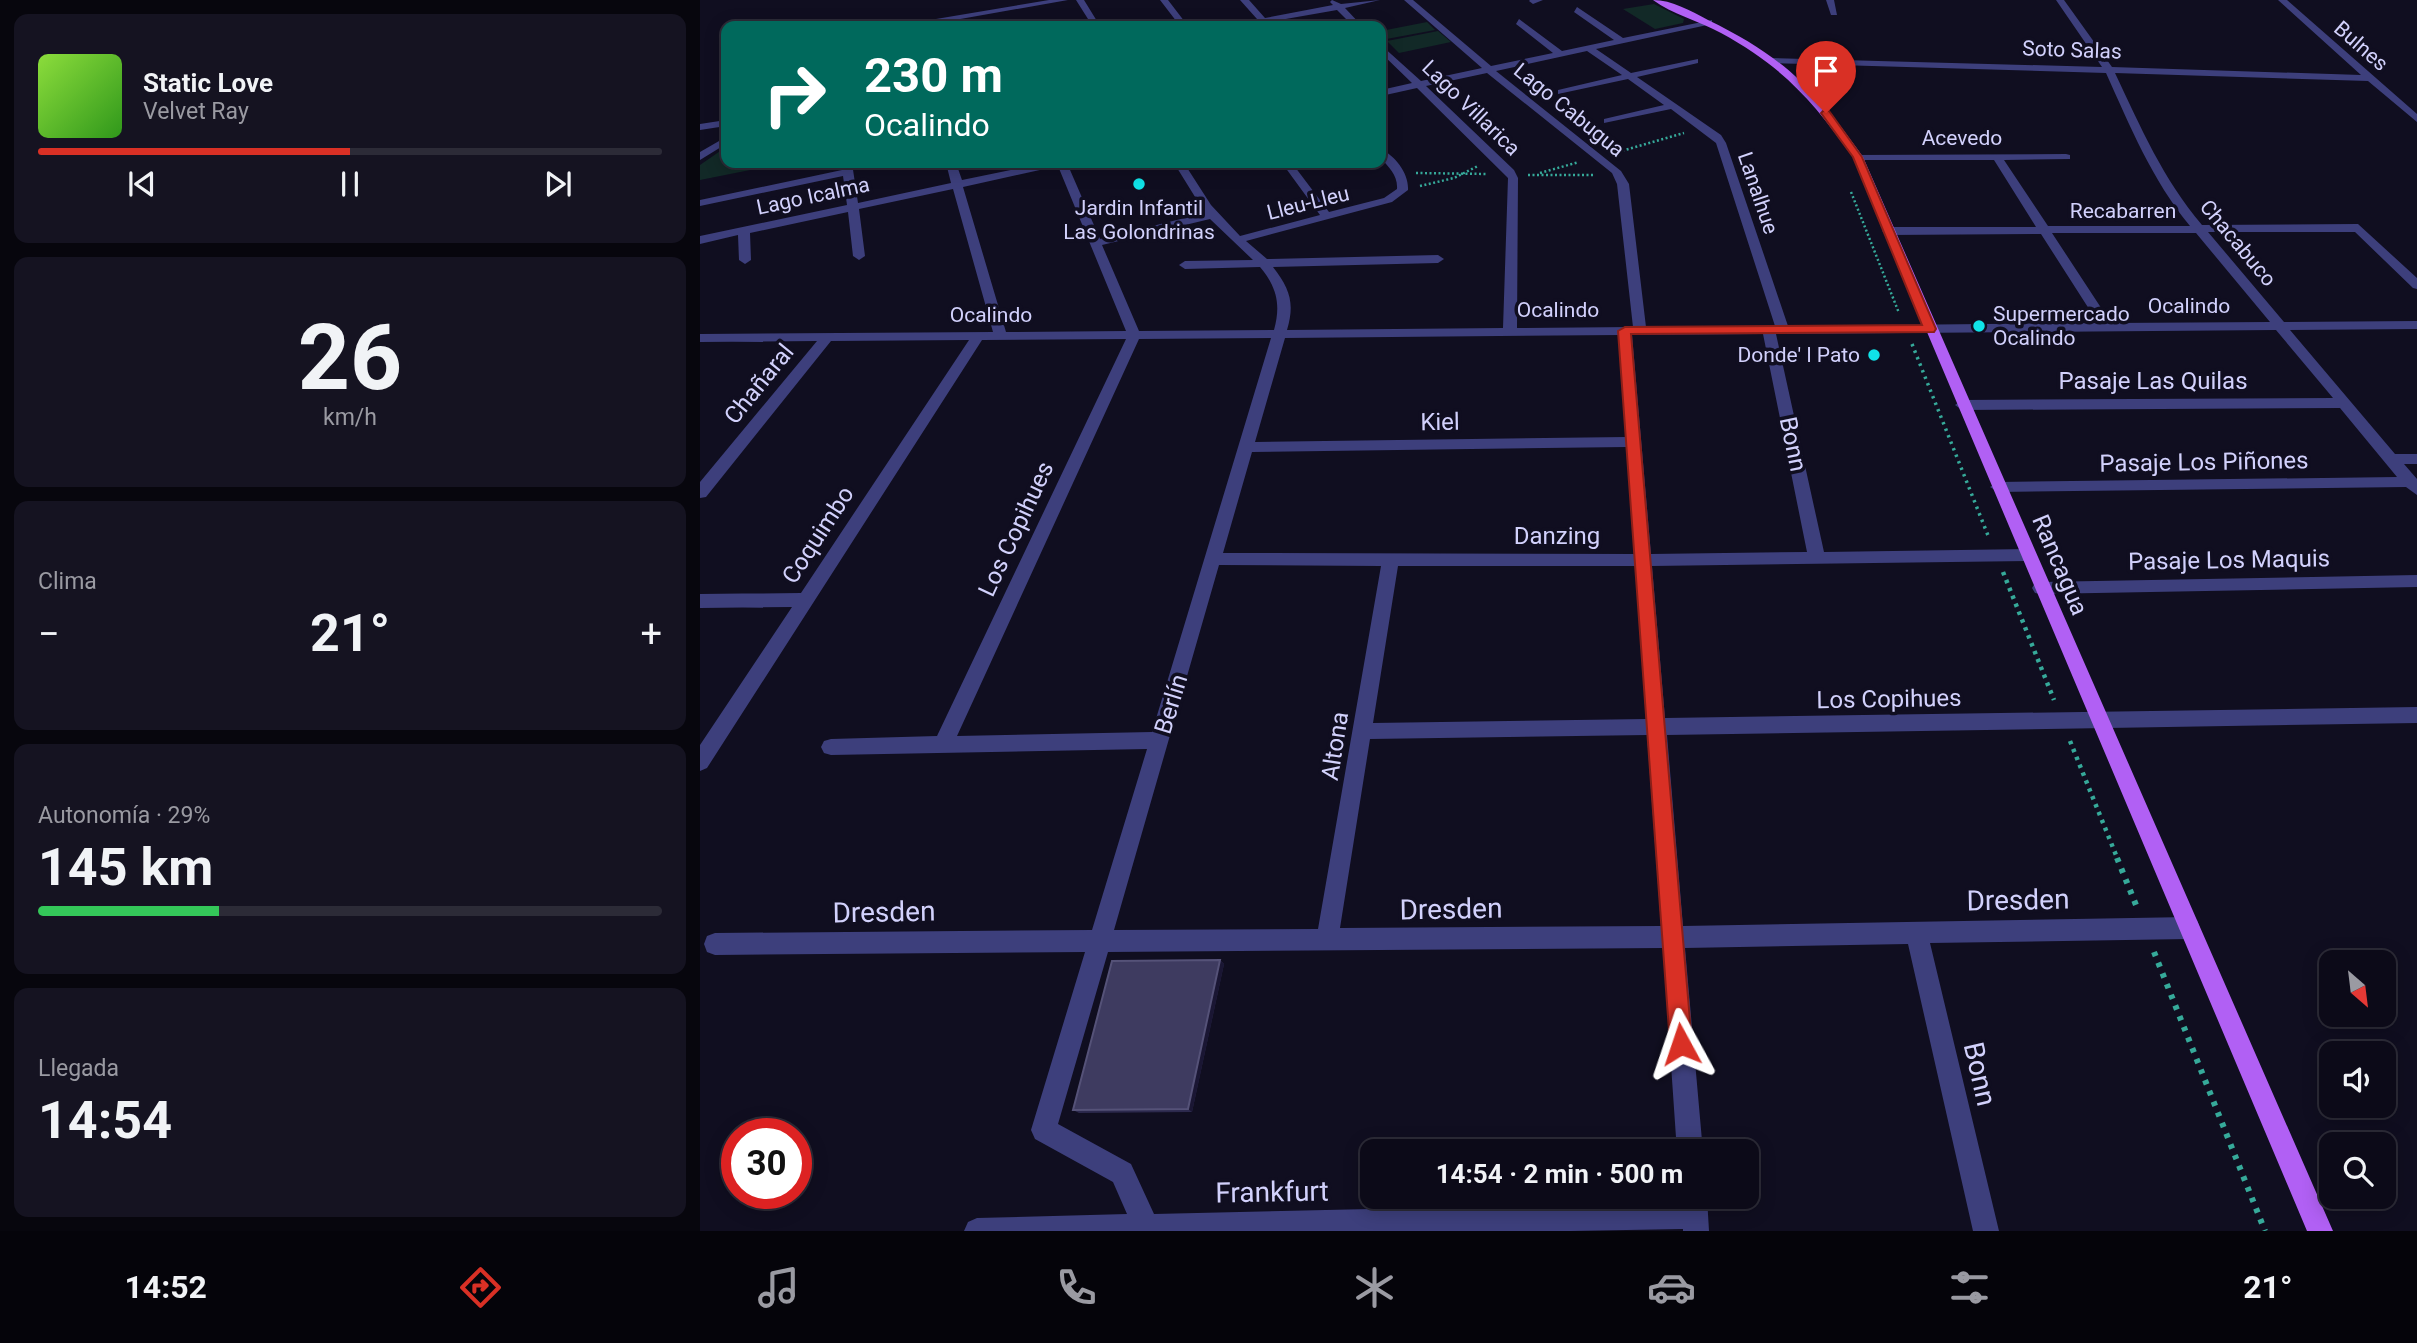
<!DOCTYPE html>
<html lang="es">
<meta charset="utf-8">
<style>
:root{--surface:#0c0a18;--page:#151321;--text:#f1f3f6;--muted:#9a9aa2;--line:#2c2b37;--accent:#d93025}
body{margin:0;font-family:Roboto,sans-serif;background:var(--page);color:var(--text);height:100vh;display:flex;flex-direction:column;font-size:26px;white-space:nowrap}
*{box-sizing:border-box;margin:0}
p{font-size:23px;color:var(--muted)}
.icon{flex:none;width:38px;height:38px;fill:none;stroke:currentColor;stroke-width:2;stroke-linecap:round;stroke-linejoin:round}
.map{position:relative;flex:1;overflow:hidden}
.details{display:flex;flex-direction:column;gap:14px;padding:14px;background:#07060d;width:700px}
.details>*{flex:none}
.top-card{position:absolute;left:21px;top:21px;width:665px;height:147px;border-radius:14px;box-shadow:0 4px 18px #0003,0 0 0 2px var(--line);background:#00695c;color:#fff;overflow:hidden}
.needle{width:46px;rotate:152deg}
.tools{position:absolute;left:1619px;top:950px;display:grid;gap:14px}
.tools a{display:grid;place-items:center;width:77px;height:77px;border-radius:14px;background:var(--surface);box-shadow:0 4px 18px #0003,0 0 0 2px var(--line);font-size:35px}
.speed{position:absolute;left:21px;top:1118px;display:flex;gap:14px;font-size:35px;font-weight:700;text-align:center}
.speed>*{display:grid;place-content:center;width:91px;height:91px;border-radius:50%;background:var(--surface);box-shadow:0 4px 18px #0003,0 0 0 2px var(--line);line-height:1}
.speed .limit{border:10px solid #d22;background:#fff;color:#111}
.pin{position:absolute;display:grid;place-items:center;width:60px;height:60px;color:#fff;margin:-72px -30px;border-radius:50% 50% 50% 0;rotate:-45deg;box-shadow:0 0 7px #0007}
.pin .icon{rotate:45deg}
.me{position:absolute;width:77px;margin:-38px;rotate:355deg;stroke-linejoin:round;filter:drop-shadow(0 0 5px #0008)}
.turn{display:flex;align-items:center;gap:24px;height:147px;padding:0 28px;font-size:32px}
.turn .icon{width:91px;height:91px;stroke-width:2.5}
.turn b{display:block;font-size:49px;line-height:60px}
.big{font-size:52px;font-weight:700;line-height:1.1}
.details .card{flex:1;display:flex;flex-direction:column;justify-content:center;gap:10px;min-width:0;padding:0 24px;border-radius:14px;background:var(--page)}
.details .dial{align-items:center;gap:0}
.dial b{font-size:91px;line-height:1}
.song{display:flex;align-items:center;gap:21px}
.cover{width:84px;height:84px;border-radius:10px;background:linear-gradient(135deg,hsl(90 70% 55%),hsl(110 70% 35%))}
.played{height:7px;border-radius:4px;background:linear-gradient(90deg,var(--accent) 50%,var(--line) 50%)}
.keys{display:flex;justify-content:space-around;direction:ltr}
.heat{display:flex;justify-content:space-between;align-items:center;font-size:38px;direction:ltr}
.charge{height:10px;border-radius:5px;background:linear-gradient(90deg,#34c759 29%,var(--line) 0)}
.trip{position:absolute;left:660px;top:1139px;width:399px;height:70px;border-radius:14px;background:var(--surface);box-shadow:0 4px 18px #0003,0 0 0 2px var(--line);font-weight:700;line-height:70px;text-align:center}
.tab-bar{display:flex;height:112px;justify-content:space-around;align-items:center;background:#05040a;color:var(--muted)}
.tab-bar .icon{width:49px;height:49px}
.tab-bar .current{color:var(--accent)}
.tab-bar b{font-size:32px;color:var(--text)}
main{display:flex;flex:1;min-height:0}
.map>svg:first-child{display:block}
</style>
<main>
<section class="details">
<div class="card">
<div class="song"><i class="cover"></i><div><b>Static Love</b><p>Velvet Ray</p></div></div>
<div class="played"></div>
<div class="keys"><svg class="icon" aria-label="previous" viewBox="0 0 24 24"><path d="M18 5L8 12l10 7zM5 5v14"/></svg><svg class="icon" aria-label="pause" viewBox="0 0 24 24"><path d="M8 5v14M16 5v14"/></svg><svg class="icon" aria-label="next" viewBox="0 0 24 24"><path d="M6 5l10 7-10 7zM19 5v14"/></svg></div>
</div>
<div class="card dial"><b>26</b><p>km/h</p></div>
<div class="card"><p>Clima</p>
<div class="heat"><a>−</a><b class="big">21°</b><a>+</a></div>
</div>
<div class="card"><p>Autonomía · 29%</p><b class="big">145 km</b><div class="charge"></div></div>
<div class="card"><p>Llegada</p><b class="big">14:54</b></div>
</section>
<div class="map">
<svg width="1717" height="1231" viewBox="0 0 1717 1231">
<rect width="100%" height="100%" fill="#100e20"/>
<path fill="#122927" d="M954,4l30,15 -1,4 -28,6 -32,-20z
M727,22l8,8 -54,10v-9z
M738,31l13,11 -52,11 -12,-12z
M26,147v16l55,1 -81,16v-15z"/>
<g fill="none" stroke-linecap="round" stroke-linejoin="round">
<path stroke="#36aa9a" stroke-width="2.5" stroke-dasharray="2 2.5" stroke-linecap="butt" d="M918,152l66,-19
M716,173l72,1
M840,173l39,-11
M828,175h65
M720,186l34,-8 24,-12
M1151,192l48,121"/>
<path stroke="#36aa9a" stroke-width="3.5" stroke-dasharray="2.5 4.5" stroke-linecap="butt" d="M1212,344l77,194"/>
<path stroke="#36aa9a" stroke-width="4.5" stroke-dasharray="3.5 5" stroke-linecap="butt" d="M1303,572l51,128
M1370,741l48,119"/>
<path stroke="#36aa9a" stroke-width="6" stroke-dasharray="4.5 7" stroke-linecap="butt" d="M1417,858l19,47
M1454,952l111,279"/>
<path fill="#3d3f7c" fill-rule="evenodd" d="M349,0h19l-147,26 9,-6z
M376,0h8l16,26 -10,-2 -33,2 31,-7z
M460,0h8l20,26h-8z
M540,0h9l16,18 68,-13 -3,-3 2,-2 9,4 39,-4 -35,8 17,18h-9l-16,-16 -68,12 3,4 -11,-2 -30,2 26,-7z
M704,0h9l78,66 62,-13 -37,-29 3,-5 43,32 52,-11 -40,-28 3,-5 46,31 89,-18v4l-116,25 35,24 67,-14v4l-61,14 84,58 5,8 62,183 310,-3 -57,-89 -153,1 -6,-4 6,-4h148l-42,-67h-136l-4,-1v-4l212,-1 4,1v4l-66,1 44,66h142c-38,-46 -60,-100 -84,-153l-333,-10 -3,-1v-4l332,9 -46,-67h8l48,67 249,8 -83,-75h9l130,114v8l-49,-41 -253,-8c26,55 48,106 87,152l156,-1 59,54v11l-4,-1 -58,-56h-147l76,90 133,-1v8l-127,1 105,124h22v10h-13l13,15v16l-11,-8 -408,5 -8,-5 8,-5 399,-5 -57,-69 -378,2 -7,-5 7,-5 371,-2 -57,-68 -500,4 48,218 204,-3 8,6 -8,6 -376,5 13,152 752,-11v16l-750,12 16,191 506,-9 8,3 3,8 -3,8 -8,3 -259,4 69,288h-26l-65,-287 -223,4 18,204h-26l-14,-204 -555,4 -50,172 73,40 23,50 527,-12v-5h26l2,34h-26v-2l-112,2h-607l4,-9 9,-4 150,-4 -14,-32 -78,-43 -4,-9 54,-178 -370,3 -8,-3 -3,-8 3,-8 8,-3 377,-3 55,-181 -316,6 -7,-2 -3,-6 3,-6 7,-2 106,-3 189,-397 -144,1 -275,428 -7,3v-26l92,-138 -92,1v-14l101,-1 168,-253 -138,1 -125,156 -6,1v-16l117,-141 -117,1v-8l293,-2 -40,-143 -94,20 6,47 -6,4 -6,-4 -5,-44 -98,21 1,27 -6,4 -6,-4 -1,-25 -38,9v-8l147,-31 -4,-29 -143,30v-6l142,-30v-7h10l6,40 93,-20 -5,-20h10l6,17 82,-17h23l33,76 105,-26 -31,-50h10l27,42 29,31 80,-21 -38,-52h10l37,49 55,-14 13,-9c1,-14 -8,-21 -16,-31v-9c14,7 28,24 27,41l-16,12 -146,39 21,18 171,-4 6,4 -6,4 -165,4c17,22 22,36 14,63l216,-2 5,-150 -91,-90 -36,8v-6l31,-7 -31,-30v-8l40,36 61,-13zM887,51l35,24 -64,15v4l70,-15 36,26 -60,14v4l67,-14 45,34 59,183 -129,1 -17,-143 -8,-13 -125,-100zM787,73l125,100 5,11 16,143 -116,1 1,-150 -4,-8 -88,-84zM358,166l68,165 -120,1 -43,-145zM510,219l43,41 -68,1 -6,4 6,4 75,-2c17,20 21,38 14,63l-135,1 -37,-86zM1352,233h144l74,89 -159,1zM1063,334l44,218 -156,2 -19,-219zM919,335l7,102 -371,5 30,-104zM571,338l-119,394 -195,4 182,-397zM927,447l7,107 -411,-1 29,-101zM519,565l162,1 -63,363 -204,1zM698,566h237l11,153 -273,4zM947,735l14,191 -321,2 30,-189z
M843,0l-10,4 -4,-3 1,-1z
M1126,0h8l3,15h-6z
M26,120v6l-26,4v-6z
M26,137v7l-26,16v-8z
M1717,575v12l-376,7 -6,-1 -3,-5 3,-5 6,-1z"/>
<path fill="#b160f4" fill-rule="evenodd" d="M953,0c19,0 38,11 55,20 76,37 107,69 155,137l470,1074h-26l-454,-1074c-41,-57 -70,-90 -132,-124 -22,-12 -49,-19 -68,-33z"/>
</g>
<path fill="#2c294d" d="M520,960l4,4 -32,148 -113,1 -6,-3z"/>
<path fill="#1a1633" d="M520,960l4,4 -32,148 -4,-3z"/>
<path fill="#3e3b60" stroke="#555278" stroke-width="2" d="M520,960l-32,149 -115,1 39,-149z"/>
<path fill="#d93025" stroke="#8d1f18" stroke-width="2" d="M1123,111h6l33,46 74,172 -2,3 -303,2 61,710 -3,8 -8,3 -7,-3 -4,-8 -52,-713 7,-4 297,-2 -69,-168 -32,-44z"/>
<g fill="#10e3e8" stroke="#100e20" stroke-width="2.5">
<circle cx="439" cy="184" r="7"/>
<circle cx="1279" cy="326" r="7"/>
<circle cx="1174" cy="355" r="7"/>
</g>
<g text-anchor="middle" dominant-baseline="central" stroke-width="7" stroke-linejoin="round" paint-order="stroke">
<g font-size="21" fill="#d2d1fc" stroke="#100e20">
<text transform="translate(1661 46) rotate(41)">Bulnes</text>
<text transform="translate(1372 50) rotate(2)">Soto Salas</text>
<text transform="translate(771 108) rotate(44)">Lago Villarica</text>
<text transform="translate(869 110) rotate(39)">Lago Cabugua</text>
<text x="1262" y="138">Acevedo</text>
<text transform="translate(1058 193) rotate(71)">Lanalhue</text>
<text transform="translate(113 196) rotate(-12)">Lago Icalma</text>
<text transform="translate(608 203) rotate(-14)">Lleu-Lleu</text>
<text x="1423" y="211">Recabarren</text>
<text transform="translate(1538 243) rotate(50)">Chacabuco</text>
<text x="1489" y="306">Ocalindo</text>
<text x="858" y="310">Ocalindo</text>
<text x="291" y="315">Ocalindo</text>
</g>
<g font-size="21" fill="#d2d1fc" stroke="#100e20">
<text x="439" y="208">Jardin Infantil<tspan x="439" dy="24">Las Golondrinas</tspan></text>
<text x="1293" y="314" text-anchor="start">Supermercado<tspan x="1293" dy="24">Ocalindo</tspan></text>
<text x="1160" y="355" text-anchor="end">Donde' l Pato</text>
</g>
<g font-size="24" fill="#d2d1fc" stroke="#100e20">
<text x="1453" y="381">Pasaje Las Quilas</text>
<text transform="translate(59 384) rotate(-51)">Chañaral</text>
<text transform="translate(740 422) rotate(-1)">Kiel</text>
<text transform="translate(1093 444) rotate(78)">Bonn</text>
<text transform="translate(1504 462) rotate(-1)">Pasaje Los Piñones</text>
<text transform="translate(316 529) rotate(-65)">Los Copihues</text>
<text transform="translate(118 535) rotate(-57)">Coquimbo</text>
<text x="857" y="536">Danzing</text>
<text transform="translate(1529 560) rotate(-1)">Pasaje Los Maquis</text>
<text transform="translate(1360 565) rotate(67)">Rancagua</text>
<text transform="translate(1189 699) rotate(-1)">Los Copihues</text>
<text transform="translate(471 704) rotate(-73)">Berlín</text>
<text transform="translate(635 746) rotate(-81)">Altona</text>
</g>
<g font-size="28" fill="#d2d1fc" stroke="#100e20">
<text transform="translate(1318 900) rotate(-1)">Dresden</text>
<text transform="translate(751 909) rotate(-1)">Dresden</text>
<text transform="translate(184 912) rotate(-1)">Dresden</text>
<text transform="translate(1280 1074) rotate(77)">Bonn</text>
<text transform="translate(572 1192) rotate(-1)">Frankfurt</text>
</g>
</g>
</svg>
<div class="tools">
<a><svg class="needle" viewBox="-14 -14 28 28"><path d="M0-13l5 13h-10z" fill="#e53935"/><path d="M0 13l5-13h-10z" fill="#9a9aa2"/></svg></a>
<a><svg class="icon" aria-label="sound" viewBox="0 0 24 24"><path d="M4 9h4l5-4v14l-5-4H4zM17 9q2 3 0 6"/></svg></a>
<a><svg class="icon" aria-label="search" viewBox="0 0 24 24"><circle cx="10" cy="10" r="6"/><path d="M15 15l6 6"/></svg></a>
</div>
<div class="speed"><div class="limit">30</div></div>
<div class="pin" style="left:1126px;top:113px;background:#d93025"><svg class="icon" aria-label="arrive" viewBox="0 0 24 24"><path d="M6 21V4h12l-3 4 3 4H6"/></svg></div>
<svg class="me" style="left:981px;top:1044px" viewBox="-20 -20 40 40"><path d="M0-17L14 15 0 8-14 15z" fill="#d93025" stroke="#fff" stroke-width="4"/></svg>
<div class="trip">14:54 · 2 min · 500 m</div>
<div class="top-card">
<div class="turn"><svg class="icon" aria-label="right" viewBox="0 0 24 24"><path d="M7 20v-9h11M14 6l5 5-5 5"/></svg><div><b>230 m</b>Ocalindo</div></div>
</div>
</div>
</main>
<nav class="tab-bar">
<b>14:52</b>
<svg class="icon current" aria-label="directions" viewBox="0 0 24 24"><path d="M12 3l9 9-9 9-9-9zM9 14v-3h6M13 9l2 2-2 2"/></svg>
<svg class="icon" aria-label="music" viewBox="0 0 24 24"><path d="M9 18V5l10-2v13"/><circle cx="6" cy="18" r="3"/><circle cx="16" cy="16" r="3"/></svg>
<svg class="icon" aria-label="phone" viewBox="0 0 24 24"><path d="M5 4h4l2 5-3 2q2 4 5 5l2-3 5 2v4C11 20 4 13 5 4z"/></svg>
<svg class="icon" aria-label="climate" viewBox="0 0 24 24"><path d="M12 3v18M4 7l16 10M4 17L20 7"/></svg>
<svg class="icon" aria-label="car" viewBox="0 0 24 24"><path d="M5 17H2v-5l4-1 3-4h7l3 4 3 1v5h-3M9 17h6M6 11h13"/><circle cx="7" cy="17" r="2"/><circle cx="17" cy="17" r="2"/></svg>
<svg class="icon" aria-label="filters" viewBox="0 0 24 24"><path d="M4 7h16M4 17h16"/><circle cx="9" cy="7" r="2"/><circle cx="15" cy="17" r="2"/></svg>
<b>21°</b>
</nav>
